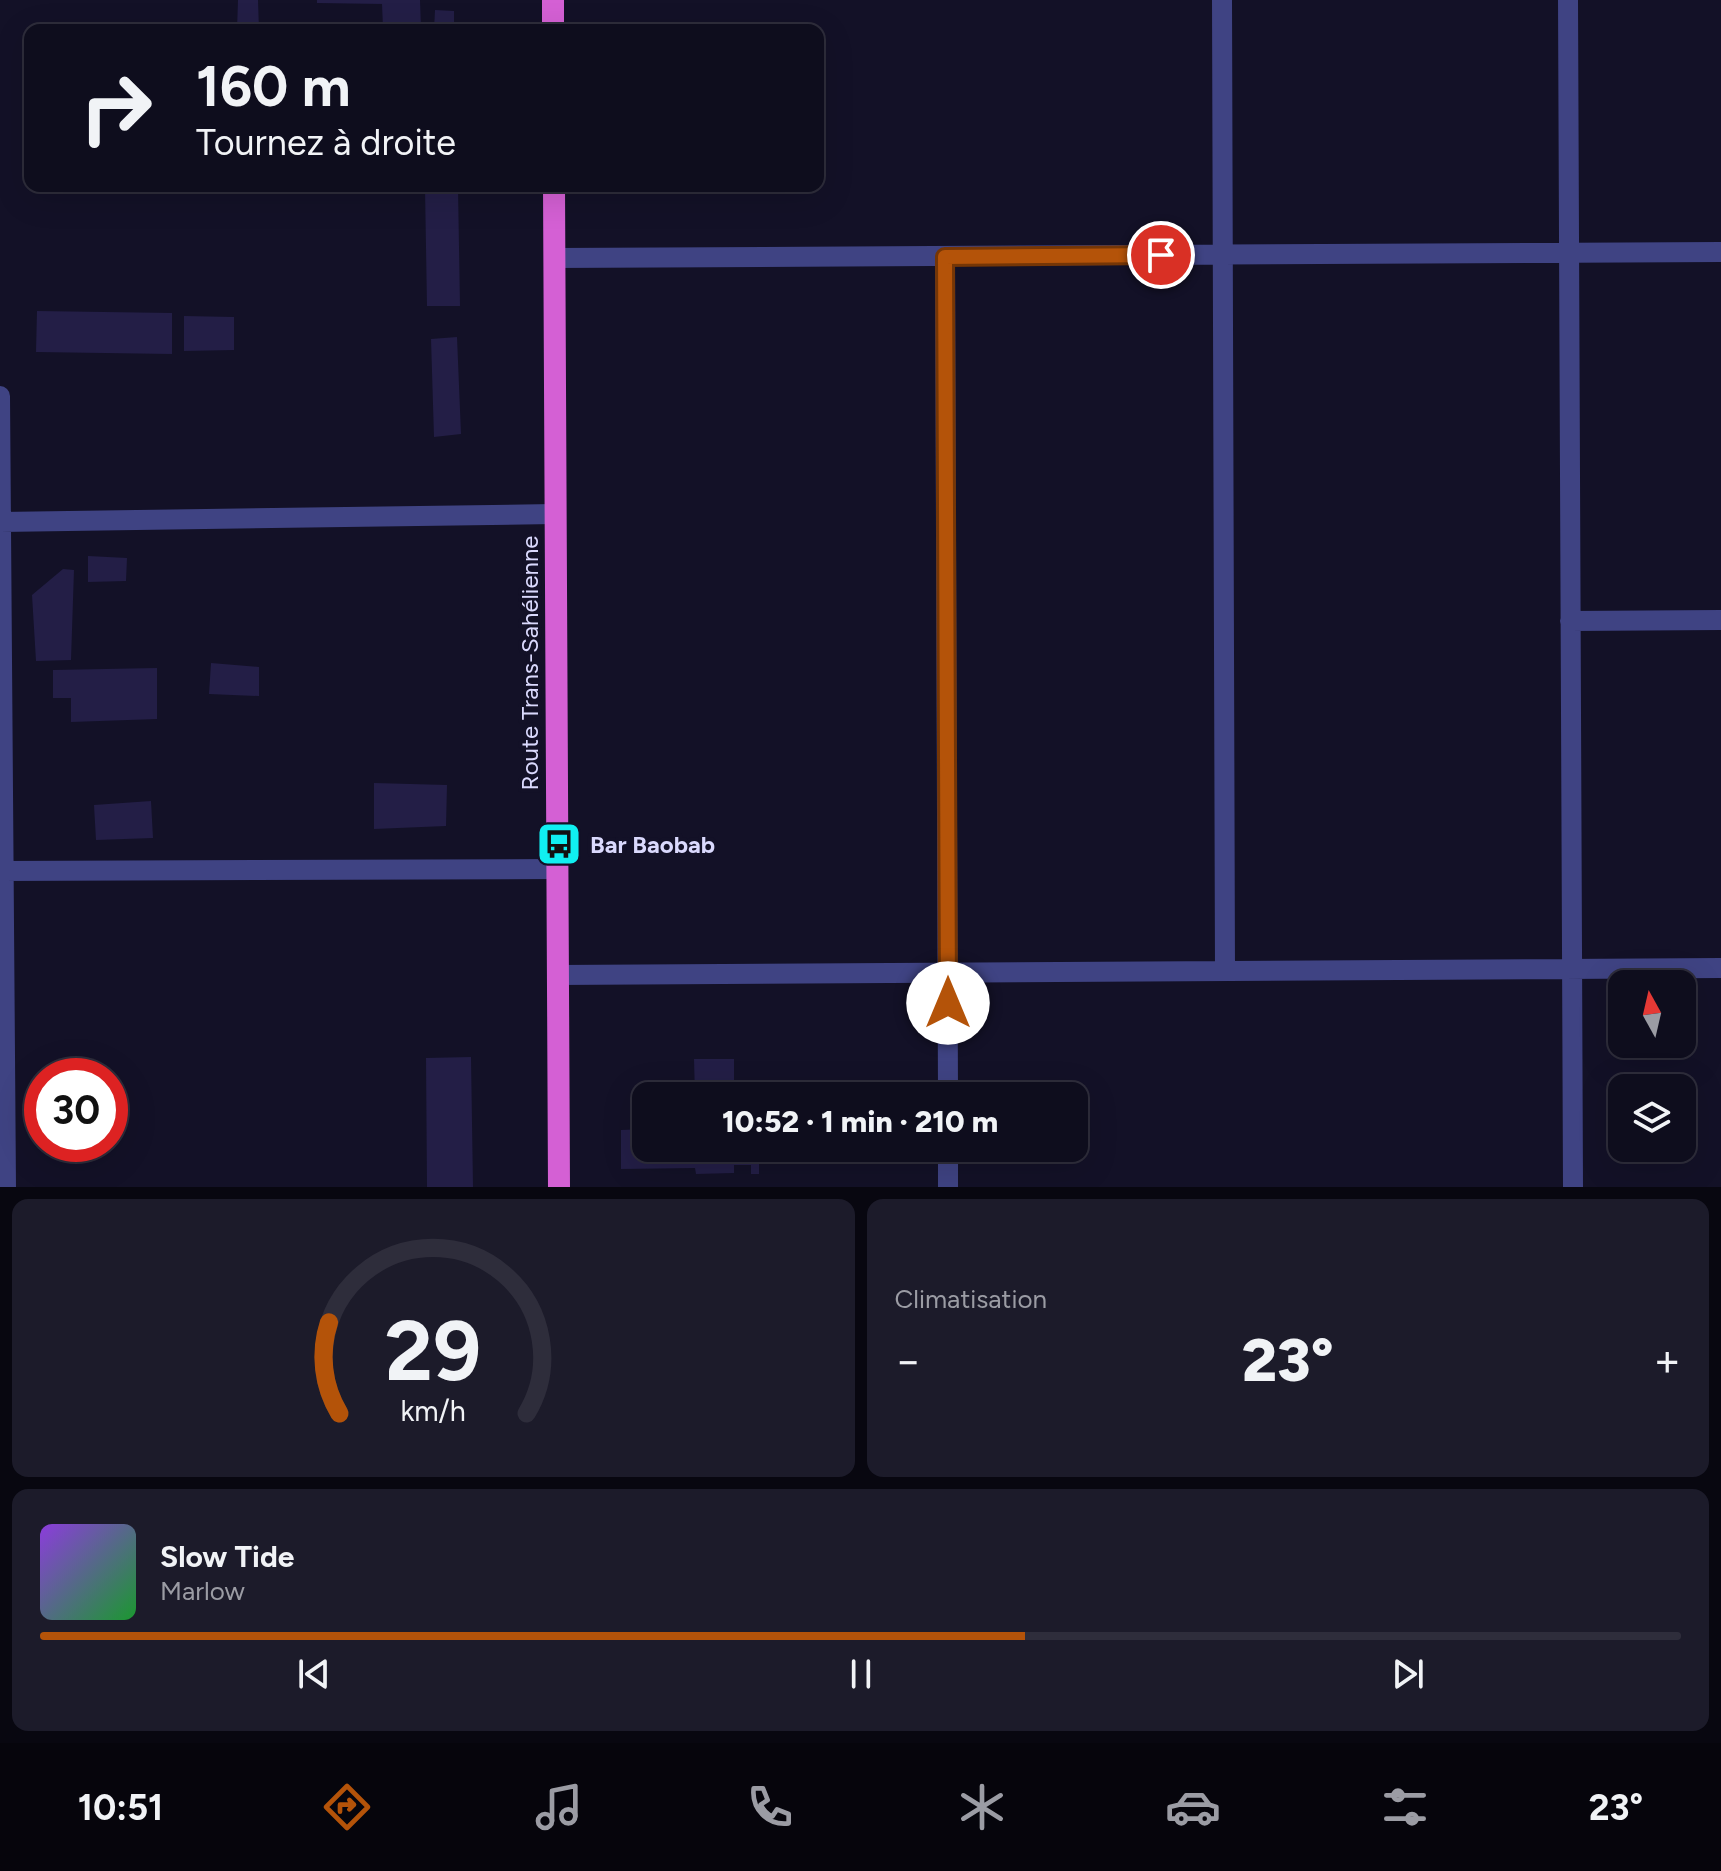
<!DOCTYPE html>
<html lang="fr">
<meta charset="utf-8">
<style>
:root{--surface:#0e0d1d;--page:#1c1b2a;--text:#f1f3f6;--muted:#9b9ca4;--line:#2e2d3b;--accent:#b45309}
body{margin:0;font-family:Figtree,sans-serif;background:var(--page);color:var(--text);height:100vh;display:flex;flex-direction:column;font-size:30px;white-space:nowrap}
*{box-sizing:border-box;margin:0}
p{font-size:26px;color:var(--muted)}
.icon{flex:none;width:44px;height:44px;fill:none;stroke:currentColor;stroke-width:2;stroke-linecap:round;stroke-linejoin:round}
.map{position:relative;height:1187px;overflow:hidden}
.drawer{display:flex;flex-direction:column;gap:12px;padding:12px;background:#080710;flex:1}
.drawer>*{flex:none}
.banner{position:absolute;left:24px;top:24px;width:800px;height:168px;border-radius:16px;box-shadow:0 8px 32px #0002,0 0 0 2px var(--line);background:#0e0d1d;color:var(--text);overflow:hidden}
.needle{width:52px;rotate:352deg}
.controls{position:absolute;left:1608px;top:970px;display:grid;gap:16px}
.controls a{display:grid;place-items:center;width:88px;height:88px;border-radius:16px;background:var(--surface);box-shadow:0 8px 32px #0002,0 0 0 2px var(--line);font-size:40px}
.speed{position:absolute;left:24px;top:1058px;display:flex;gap:16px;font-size:40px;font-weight:700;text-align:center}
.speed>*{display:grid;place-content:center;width:104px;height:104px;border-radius:50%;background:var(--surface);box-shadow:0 8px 32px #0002,0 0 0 2px var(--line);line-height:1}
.speed .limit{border:12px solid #d22;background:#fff;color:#111}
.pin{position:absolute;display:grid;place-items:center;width:68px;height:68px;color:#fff;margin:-34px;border:4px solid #fff;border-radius:50%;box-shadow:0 2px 8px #0007}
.me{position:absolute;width:88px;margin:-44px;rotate:0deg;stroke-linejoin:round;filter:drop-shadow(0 0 6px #0008)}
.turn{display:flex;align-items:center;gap:28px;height:168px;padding:0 40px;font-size:36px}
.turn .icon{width:104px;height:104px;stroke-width:2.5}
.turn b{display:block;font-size:56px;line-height:68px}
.big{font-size:60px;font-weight:800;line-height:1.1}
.drawer .widget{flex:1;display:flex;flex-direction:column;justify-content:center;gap:12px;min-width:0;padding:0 28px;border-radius:16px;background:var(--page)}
.drawer .dial{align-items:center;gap:0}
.dial svg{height:208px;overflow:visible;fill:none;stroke:var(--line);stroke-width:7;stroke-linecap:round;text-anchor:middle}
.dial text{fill:var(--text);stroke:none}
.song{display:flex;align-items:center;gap:24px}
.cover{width:96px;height:96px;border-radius:12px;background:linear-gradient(135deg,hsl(270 70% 55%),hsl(130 70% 35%))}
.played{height:8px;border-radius:4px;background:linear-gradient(90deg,var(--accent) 60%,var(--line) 60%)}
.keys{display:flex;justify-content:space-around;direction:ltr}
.heat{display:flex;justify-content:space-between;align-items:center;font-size:44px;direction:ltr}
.drawer .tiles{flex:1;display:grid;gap:12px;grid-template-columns:1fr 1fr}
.widget:last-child{grid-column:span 2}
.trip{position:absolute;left:632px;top:1082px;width:456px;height:80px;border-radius:16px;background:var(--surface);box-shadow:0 8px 32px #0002,0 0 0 2px var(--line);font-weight:800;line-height:80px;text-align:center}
.tabs{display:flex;height:128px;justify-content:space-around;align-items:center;background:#06050c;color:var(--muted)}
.tabs .icon{width:56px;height:56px}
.tabs .current{color:var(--accent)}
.tabs b{font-size:36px;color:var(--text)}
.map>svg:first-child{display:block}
</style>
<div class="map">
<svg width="1721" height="1187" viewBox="0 0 1721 1187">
<rect width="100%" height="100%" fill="#131127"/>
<path fill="#231e46" d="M238,0h20l1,30h-22z
M317,0h103l1,28h-38l-1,-24 -65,-1z
M435,10l19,1v19h-20z
M458,187l2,119h-33l-2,-118z
M37,311l135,2v41l-136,-2z
M184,316l50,1v33l-50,1z
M457,337l4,97 -27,3 -3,-98z
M88,556l39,2 -1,23 -38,1z
M63,569l11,1 -3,90 -35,1 -4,-66z
M211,663l48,4v29l-50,-2z
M157,668v51l-86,3v-24h-18v-28z
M374,783l73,2 -1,41 -72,3z
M151,801l2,37 -57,2 -2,-35z
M471,1057l2,130h-46l-1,-129z
M694,1059h40v37h-39z
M646,1129v19h113v26h-8v-9h-17v8l-38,1 -1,-6 -74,1v-39z"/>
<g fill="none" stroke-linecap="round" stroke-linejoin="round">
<path stroke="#3f4383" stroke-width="20" d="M1222,0l3,971
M1568,0l5,1187
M945,257l3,839
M554,258l1167,-6
M0,396l6,791
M0,522l554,-8
M1570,621l151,-1
M0,871l557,-2
M557,975l1164,-7
M948,1148v39"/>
<path stroke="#d460d4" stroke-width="22" d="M553,0v30
M554,186l5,1001"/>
</g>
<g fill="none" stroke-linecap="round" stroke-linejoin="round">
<g stroke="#753606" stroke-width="20">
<path id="route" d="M948,1003l-3,-746 216,-2"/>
</g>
<use href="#route" stroke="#b45309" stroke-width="14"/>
</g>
<defs>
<g id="bus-square" transform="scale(2.3)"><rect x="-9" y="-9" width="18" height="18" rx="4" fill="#10eff1" stroke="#131127"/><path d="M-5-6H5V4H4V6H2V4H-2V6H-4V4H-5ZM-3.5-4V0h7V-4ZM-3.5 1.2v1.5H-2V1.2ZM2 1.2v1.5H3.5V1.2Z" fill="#111"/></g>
</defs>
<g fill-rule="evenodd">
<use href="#bus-square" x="559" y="844"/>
</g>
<g text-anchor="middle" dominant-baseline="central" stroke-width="8" stroke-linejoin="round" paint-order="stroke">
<g font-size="24" fill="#dad9fd" stroke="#131127">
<text transform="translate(529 663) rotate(-90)">Route Trans-Sahélienne</text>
</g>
<g font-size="24" font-weight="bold" fill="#dad9fd" stroke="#131127" text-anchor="start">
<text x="590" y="844">Bar Baobab</text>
</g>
</g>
</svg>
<div class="controls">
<a><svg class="needle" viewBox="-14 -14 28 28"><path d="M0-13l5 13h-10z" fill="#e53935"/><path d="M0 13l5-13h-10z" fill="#9b9ca4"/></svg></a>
<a><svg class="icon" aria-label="layers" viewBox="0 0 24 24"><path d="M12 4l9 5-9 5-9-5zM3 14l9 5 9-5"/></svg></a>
</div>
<div class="speed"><div class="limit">30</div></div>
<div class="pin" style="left:1161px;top:255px;background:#d93025"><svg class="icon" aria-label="arrive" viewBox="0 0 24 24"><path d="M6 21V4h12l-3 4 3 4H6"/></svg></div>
<svg class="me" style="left:948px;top:1003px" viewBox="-20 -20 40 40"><circle r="19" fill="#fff"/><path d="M0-13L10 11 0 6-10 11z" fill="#b45309"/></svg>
<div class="trip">10:52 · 1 min · 210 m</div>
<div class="banner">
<div class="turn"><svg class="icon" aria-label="right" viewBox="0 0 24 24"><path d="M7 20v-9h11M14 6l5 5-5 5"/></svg><div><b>160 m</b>Tournez à droite</div></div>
</div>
</div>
<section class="drawer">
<div class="tiles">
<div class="widget dial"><svg viewBox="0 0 100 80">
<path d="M14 69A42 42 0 1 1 86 69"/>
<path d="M14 69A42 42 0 0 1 10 34" stroke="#b45309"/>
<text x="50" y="56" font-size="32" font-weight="700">29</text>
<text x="50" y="72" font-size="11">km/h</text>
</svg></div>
<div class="widget"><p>Climatisation</p>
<div class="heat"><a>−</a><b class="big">23°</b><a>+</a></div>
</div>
<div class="widget">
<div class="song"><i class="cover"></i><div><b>Slow Tide</b><p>Marlow</p></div></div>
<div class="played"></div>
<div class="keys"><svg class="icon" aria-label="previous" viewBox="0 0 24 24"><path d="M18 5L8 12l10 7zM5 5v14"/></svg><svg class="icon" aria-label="pause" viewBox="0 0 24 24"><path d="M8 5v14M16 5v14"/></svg><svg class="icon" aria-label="next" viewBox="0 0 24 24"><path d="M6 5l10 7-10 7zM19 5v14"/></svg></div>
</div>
</div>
</section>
<nav class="tabs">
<b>10:51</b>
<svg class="icon current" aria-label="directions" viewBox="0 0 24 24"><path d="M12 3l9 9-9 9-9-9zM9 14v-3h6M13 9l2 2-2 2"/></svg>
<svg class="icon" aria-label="music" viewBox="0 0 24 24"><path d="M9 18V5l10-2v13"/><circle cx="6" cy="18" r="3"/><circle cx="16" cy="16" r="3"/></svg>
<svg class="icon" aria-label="phone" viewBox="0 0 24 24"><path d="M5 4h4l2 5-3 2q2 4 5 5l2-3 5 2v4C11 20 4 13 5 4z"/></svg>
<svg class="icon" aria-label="climate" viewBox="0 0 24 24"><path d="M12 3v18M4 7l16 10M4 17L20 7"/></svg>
<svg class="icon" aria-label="car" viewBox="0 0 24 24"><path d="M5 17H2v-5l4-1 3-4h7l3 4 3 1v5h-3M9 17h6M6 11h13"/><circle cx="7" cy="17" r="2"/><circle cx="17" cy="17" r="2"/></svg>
<svg class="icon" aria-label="filters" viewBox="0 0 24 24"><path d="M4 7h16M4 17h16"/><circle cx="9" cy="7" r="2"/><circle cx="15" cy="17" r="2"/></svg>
<b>23°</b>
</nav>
